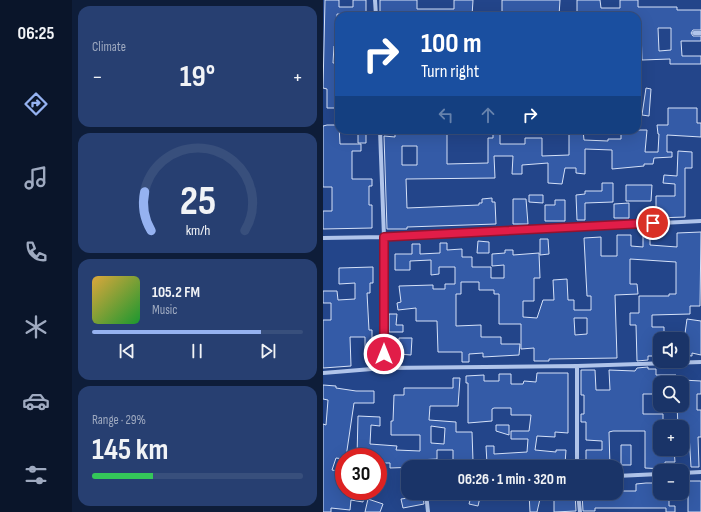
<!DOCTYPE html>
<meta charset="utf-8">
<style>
:root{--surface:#1a3468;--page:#273f71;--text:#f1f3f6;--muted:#9faac0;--line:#384f7c;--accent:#95b2f1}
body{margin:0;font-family:"Sofia Sans Condensed",sans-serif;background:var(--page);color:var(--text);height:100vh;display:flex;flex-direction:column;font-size:15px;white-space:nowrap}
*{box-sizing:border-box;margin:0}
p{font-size:13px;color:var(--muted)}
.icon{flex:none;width:22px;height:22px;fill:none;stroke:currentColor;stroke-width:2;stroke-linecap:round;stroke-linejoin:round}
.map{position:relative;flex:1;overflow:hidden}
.details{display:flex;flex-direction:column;gap:6px;padding:6px;background:#0e1d39;width:251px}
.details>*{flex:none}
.banner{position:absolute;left:12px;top:12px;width:306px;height:122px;border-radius:12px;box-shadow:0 4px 16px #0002,0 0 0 1px var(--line);background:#1a4fa0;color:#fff;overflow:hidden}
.buttons{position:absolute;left:330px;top:332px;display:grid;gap:8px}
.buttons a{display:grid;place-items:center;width:36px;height:36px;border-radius:8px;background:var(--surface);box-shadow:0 4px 16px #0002,0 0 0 1px var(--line);font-size:20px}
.speed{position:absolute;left:12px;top:448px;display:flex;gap:8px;font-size:20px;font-weight:700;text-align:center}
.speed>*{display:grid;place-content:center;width:52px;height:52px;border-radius:50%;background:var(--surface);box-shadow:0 4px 16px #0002,0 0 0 1px var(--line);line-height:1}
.speed .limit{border:6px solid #d22;background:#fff;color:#111}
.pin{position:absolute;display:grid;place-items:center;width:34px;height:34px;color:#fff;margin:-17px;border:2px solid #fff;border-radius:50%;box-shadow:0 1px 4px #0007}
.me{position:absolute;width:44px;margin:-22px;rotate:0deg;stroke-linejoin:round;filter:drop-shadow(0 0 3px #0008)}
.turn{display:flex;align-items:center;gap:14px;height:84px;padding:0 20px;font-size:18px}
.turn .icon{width:52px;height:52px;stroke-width:2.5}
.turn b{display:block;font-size:28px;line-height:34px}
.lanes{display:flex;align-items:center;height:38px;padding:0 20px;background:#0003;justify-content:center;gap:20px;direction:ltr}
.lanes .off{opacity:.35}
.big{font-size:30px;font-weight:700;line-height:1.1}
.details .widget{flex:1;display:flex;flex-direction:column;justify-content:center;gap:6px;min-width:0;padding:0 14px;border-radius:12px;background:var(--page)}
.details .dial{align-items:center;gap:0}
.dial svg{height:104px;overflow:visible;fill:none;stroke:var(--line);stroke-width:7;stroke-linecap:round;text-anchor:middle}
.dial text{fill:var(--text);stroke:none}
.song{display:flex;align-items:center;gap:12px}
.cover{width:48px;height:48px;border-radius:6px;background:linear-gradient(135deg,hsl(40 70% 55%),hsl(130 70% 35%))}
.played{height:4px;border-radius:2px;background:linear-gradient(90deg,var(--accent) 80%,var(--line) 80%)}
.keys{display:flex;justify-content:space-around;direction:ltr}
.heat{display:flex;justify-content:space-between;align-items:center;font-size:22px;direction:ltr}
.charge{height:6px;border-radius:3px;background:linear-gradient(90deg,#34c759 29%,var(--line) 0)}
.trip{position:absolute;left:78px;top:460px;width:222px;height:40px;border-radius:12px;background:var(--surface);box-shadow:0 4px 16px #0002,0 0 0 1px var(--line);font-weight:700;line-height:40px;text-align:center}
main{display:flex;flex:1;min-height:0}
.tabs{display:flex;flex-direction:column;width:72px;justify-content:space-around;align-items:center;background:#0a152a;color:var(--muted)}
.tabs .icon{width:28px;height:28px}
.tabs .on{color:var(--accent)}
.tabs b{font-size:18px;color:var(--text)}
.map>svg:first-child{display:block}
</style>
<main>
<nav class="tabs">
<b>06:25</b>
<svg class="icon on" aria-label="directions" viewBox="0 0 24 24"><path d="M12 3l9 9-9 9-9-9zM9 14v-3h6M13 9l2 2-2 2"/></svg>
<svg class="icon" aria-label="music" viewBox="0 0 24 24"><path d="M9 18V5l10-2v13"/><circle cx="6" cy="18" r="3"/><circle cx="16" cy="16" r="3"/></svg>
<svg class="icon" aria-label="phone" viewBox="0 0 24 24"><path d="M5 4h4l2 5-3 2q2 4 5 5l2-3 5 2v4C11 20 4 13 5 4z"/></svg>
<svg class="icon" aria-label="climate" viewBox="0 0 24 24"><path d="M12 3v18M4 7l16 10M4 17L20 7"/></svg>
<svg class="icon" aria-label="car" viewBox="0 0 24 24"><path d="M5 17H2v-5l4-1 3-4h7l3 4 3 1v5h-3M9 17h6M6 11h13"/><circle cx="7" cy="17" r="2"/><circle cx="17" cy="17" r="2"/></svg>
<svg class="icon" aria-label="filters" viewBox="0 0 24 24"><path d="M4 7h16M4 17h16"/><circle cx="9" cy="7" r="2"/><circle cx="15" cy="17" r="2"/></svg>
</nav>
<section class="details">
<div class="widget"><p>Climate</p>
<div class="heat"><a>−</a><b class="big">19°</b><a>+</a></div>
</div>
<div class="widget dial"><svg viewBox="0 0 100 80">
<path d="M14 69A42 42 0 1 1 86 69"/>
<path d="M14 69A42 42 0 0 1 9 39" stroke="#95b2f1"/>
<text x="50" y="56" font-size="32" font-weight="700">25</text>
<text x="50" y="72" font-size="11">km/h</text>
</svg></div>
<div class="widget">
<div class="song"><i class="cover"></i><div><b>105.2 FM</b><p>Music</p></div></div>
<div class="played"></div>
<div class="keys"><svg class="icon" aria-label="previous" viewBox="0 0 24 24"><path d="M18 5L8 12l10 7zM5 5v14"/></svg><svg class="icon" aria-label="pause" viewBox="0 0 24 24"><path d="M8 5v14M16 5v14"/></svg><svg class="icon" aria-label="next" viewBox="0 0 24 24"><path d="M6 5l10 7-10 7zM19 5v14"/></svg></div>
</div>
<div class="widget"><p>Range · 29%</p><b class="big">145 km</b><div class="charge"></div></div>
</section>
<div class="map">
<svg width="378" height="512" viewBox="0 0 378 512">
<rect width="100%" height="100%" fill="#23458a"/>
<path fill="#345ba7" stroke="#d5e1f8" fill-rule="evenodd" d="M2,0h14v7h14v-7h13v16l-29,-2v19l-1,13h-2l-1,17h6v27h-4v18h-8v-19l-4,-1z
M57,0h37v9h37v-9h19l-1,16h-92z
M179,0h58l-1,16h-57z
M254,0h23l1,8h19v-8h18v7h39v3h24v20h-8l-2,3 2,3h8v5h-20l1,15h19v8h-31v-5l-28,1 -1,-30h-4v-14h-60zM335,28h13v22l-12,1z
M323,88l5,1 -2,27 -7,-1z
M345,108h29v15h4v14l-34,-2v17h5v5l-18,1 -1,6h-9v2l-32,3v-19l-27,-1v25l-9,-1v-5h-11l-3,16 -14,-1v-20l-26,2v9h-10l1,-18h-19l1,22 -89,1 1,29 72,-3v-2h3v-4l10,-1v4h3l1,22 -89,3v2h-20l-3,-93 11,1v-6l52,-1v34l41,-1v-25h5v-8h7v14h25v-6h17v18l27,-1v-25h14l1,10 24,1v-2h13v-9h26l-2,22h13l1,-18h-1l-1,-9h11zM79,146h15v19h-15z
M4,125h12l1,19h21v7h-9v28h20v7h-3v19h3v23l-49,1v-18h9v-24h-9v-61z
M35,130h8v13h-8z
M355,151l14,1v16h-7v49l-29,1v-22h19v-12l-12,-1 1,-8 13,1z
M279,183h11v19l-28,1v17h-8l-1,-25 9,-1v-3h17z
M303,185h26l-1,16h-25z
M206,195h14v8l-14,-1z
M190,199h13l2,25h-15z
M232,200h10v21h-20v-16h10z
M306,203v15h-15v-14z
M378,232l-1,74h-10v8l-38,1v12h12v12h-4v17h-12v4l-11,1 -1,-36h-6v-12h9v-17h30v-2h7v-32l-46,-3v25h7l1,10 -23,1 2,63 -68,1v2h-15v-13l-13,1v-25h-22v-30h-5v-4h-15v-8h-18v12h-5v32l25,-1v12h20v7h19l-1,11 -36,2v-4l-14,1v8h-7v-10h-24l-1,-31h-21v-13l-18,2 -1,-7 4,-1 -2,-16 34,-1v4h12v-5h10v-17h-16v7l-8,1v-15l-21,1v9h-15v-16h17v-10h8v10l20,-1v-10h7v7l15,-1v8h10v10h19v11h13v-13l-12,1v-12l13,-1v-3h8v5l26,-2 1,25h-6v23h-11v16l14,1 6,-18h11l-1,-20 14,-1 1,21h6v10h17v-14h-4l-3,-58 17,-1v19h16v-21h14v11l12,1v-12h7v10l27,2v-14zM251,318h13v16l-12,1z
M217,239h8l1,15 -9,1z
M155,241l11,1v11h-12z
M50,267v16h-3v10h-3l2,37h3v25h-7v-18h-15l1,29 -28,2v-48h8v-17h-8v-12h14l1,9 17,-1v-16l-16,1v-16z
M66,314h8l-1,11h7v7h-14z
M364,319l14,2v34l-9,-2v3l-10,-1z
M76,338h13l-1,17 -13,-1z
M325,367v2h8v6h20v8h-20v11h-13v20h20v13h-9l1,20h5v2h14l1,13h-10v7l-20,-1v-37h-32l-4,1 1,35h-24v-17h16v-9l-16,-1v-18h-5v-8h3v-19h-3v-25h14l1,20h14l-1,-20 26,1 2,-3z
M214,373h31v60l-13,-1v5l-18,-1 -2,14 21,2v-2h10l-1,14 -23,-1v4h-43v-3h-12l-1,-18h8v8l33,-2 1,-13h-17v-8h18l2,-16h-20v-7h-17l-2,1v12l-24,2v-40h-2v-7l18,-1v6h15v-7h12v10h12l1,-3 12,1z
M130,378h7l-2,28h-28l-1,14 27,2v10h16l1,29 -20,-1v-10h-16v9l-19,1v7l-28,1v-5h-12v-6h-21l1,-41 22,1v9l-9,-1 -1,19 27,2 -1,4 24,1v-16h-29v-14h2l1,-26h10v-7h49zM108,426l14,2 -1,16 -13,-1z
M359,380l19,1v13h-4v16h4v27h-3l1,30h-8l-2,-33h-7v-7h-4l-1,-22h5z
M0,385l13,1v2l20,3h18v12h-20l-8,54h-2v2l-8,-1 -4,12 12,2v19l21,1 -2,10 -12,-2 -1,10 -19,-2v4h-8v-88l3,1 2,-25 -5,-1z
M173,425h13v10l-13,-4z
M298,445h10v20h-10z
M365,481h13v31h-13z
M323,483h9v6h5v4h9v13h6v6h-9v-4h-71v3h-12l-1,-18h34v-2h20v-7z
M149,493h9l-3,13 -9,-2z
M206,493h46l1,18 -22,1v-13h-14l-3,13h-7z
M100,496l1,8 -21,4 -2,-9z
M45,499l15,5 -3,8h-15z"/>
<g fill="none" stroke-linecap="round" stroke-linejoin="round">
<path stroke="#b0c4ea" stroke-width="4" d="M52,0l1,16
M371,33h7
M57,130l4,107v131
M0,238l61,-1 317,-16
M254,366v101
M0,373l61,-5 193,-2 124,-4
M100,467v-5l49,3 3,2
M359,473l19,-1
M293,476l44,-2
M103,493l2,19
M255,493l2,19"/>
</g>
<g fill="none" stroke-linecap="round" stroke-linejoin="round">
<g stroke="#92132f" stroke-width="10">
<path id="route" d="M61,354v-117l269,-14"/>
</g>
<use href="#route" stroke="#e11d48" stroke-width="7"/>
</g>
</svg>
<div class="buttons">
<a><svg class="icon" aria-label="sound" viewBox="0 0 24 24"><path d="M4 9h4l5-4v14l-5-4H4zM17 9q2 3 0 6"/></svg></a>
<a><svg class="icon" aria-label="search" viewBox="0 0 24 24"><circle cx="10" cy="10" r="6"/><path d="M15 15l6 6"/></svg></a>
<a>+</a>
<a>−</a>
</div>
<div class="speed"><div class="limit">30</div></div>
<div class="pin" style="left:330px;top:223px;background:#d93025"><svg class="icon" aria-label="arrive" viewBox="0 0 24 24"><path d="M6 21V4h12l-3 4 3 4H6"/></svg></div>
<svg class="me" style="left:61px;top:354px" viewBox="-20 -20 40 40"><circle r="17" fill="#e11d48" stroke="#fff" stroke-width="3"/><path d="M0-11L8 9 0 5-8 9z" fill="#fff"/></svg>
<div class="trip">06:26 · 1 min · 320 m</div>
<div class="banner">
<div class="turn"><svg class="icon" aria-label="right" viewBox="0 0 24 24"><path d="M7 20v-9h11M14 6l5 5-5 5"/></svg><div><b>100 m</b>Turn right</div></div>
<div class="lanes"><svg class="icon off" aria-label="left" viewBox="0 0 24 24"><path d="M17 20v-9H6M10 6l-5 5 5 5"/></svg><svg class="icon off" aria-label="ahead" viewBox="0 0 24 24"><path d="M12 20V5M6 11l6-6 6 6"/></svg><svg class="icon" aria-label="right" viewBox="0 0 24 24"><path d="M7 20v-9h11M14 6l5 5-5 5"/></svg></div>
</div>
</div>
</main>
